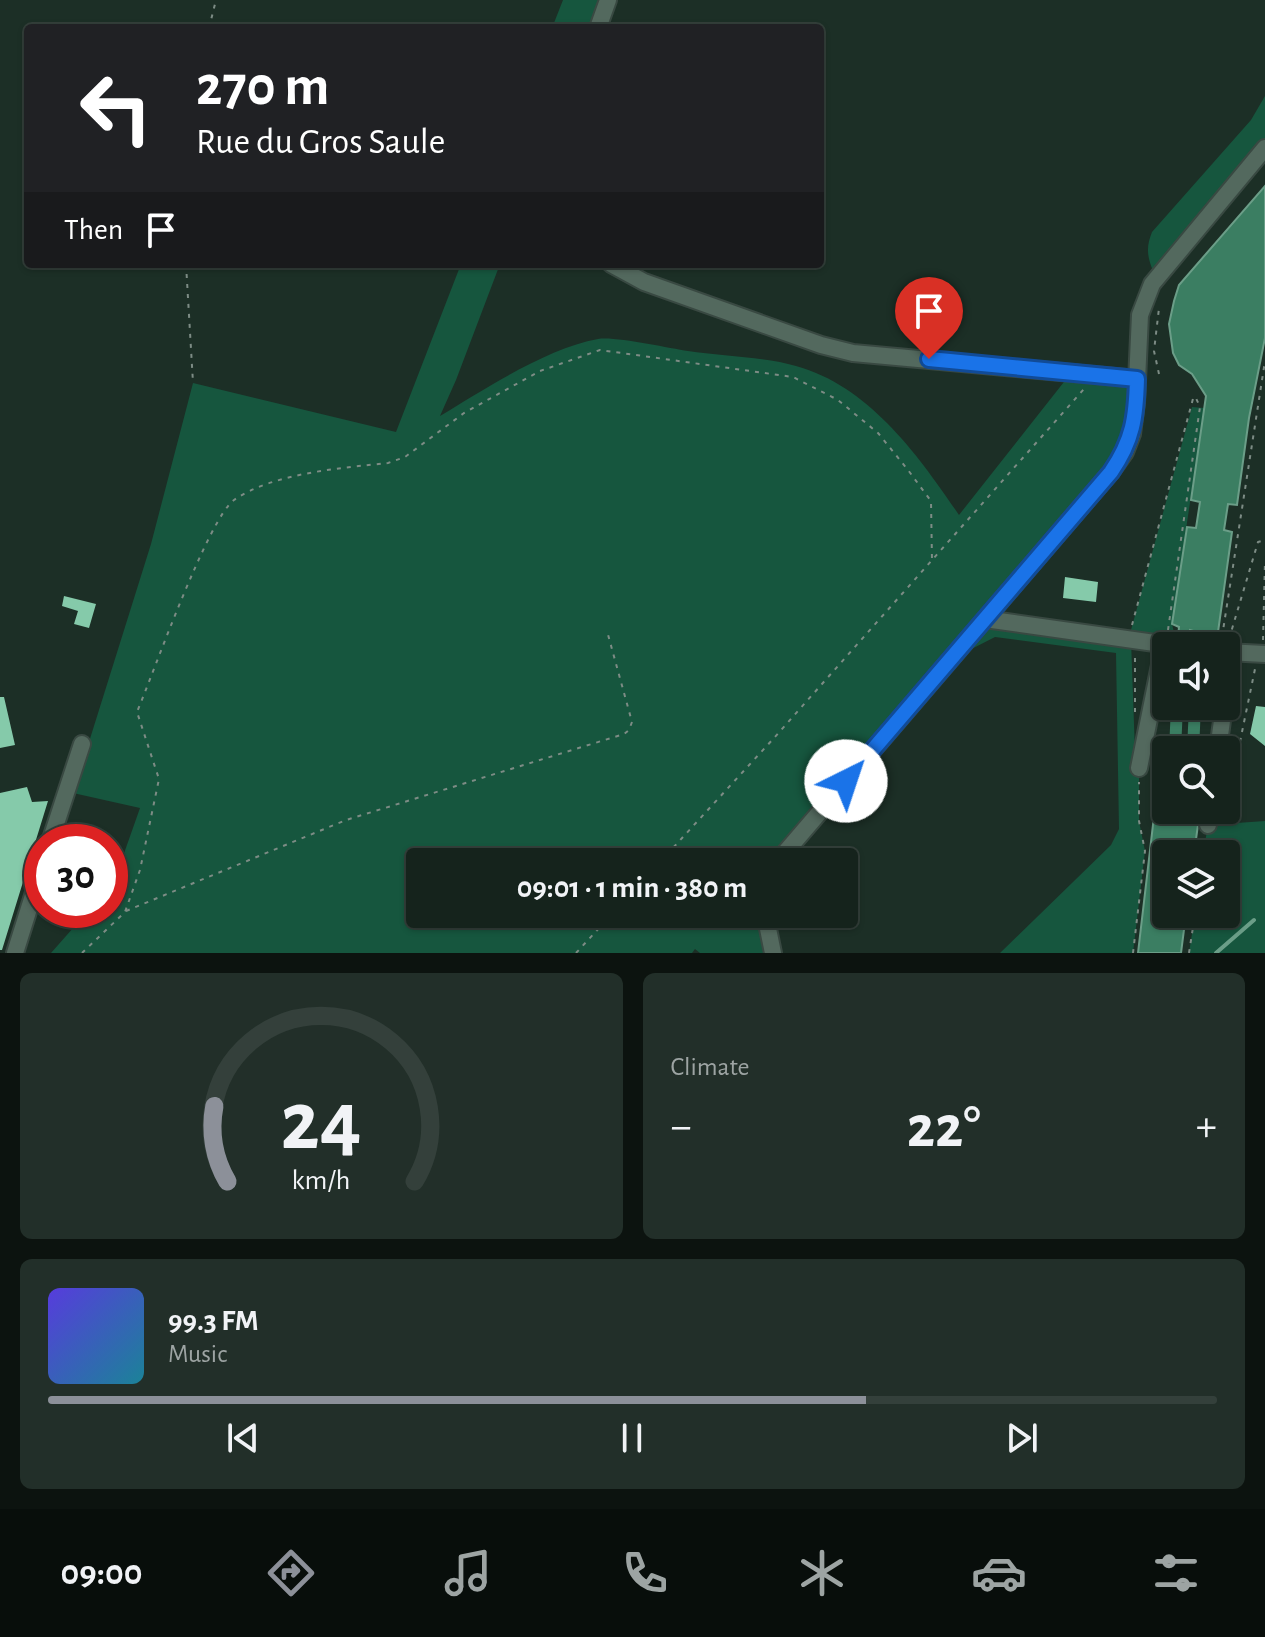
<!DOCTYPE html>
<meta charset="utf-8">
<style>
:root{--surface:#15231c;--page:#222f29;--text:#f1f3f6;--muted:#9da4a3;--line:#34403b;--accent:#8c9099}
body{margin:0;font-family:"Alegreya Sans",sans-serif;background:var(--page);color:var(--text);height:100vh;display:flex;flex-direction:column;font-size:30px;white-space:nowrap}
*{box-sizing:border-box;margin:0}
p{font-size:26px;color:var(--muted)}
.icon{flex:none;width:44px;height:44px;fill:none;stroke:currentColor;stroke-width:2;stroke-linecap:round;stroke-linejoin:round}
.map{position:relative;height:953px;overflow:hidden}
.panel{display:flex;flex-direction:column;gap:20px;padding:20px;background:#0c130f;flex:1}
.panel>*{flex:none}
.top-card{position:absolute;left:24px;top:24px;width:800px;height:244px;border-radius:8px;box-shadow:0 2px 6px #0004,0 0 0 2px var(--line);background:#202124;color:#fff;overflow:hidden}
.buttons{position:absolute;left:1152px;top:632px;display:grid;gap:16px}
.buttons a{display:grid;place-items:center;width:88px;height:88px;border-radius:8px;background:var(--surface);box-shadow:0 2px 6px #0004,0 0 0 2px var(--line);font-size:40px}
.speed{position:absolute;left:24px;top:824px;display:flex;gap:16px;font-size:40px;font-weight:700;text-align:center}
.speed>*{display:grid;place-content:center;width:104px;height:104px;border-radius:50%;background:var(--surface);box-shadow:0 2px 6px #0004,0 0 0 2px var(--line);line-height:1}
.speed .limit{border:12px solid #d22;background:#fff;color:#111}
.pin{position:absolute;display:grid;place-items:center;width:68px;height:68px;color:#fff;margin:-82px -34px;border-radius:50% 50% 50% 0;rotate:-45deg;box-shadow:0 0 8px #0007}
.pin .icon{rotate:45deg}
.me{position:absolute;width:88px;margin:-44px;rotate:41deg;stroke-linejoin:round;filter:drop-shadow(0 0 6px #0008)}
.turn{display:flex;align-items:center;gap:28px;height:168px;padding:0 40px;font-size:36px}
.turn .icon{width:104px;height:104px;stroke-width:2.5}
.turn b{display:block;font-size:56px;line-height:68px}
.then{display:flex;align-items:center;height:76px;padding:0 40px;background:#0003;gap:16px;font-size:30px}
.big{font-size:60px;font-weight:600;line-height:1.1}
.panel .card{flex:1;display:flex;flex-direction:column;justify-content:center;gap:12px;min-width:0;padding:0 28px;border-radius:12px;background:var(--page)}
.panel .dial{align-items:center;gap:0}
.dial svg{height:208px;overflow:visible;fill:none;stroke:var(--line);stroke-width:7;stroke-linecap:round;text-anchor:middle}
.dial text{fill:var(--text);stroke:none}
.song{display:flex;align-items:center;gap:24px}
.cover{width:96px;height:96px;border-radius:12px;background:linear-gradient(135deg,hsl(250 70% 55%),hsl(190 70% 35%))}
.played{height:8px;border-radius:4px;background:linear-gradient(90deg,var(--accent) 70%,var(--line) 70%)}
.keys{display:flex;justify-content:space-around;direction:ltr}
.heat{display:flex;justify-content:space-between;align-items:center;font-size:44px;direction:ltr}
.panel .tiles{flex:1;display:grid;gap:20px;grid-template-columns:1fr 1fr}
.card:last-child{grid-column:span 2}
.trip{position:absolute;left:406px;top:848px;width:452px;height:80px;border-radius:8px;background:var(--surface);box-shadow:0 2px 6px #0004,0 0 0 2px var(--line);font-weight:600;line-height:80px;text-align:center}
.tab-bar{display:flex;height:128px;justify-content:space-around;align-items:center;background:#080e0b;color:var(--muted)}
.tab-bar .icon{width:56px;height:56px}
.tab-bar .current{color:var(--accent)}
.tab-bar b{font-size:36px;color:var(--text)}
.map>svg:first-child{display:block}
</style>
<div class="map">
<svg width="1265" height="953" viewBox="0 0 1265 953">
<rect width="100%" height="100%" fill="#1c2f26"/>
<path fill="#16563e" d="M563,0h38l-11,28h-38z
M1265,96v52l-112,123c-6,-15 -7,-24 -1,-39l99,-112z
M461,264h39l-44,116 -16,36c43,-26 107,-68 158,-77 16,-3 70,9 90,12 33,5 77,6 108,15 73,20 123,90 163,149l112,-142 66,6 -5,55 -147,185 146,20v-9l61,-223 12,1 -32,216 4,17 -45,-1 4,112 4,16v53l6,30 -12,102h-133l111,-108 8,-16 -3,-176 -121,-16 -45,23 -173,202h-357v52h345l8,39h-73l-5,-4 -3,4h-641l38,-43h21v-17l30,-85 -67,-15 78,-249 42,-161 203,49z
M1265,821v132h-76l6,-39h31v-60h-23l5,-29z"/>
<path fill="#3b7e62" stroke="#6b9e88" stroke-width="2" d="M1265,186v152l-16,80 -12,87 -9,-1 -4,26 8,2 -14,100 -9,1 -2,13h-12l2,-14 -7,-2 -2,16h-11l2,-19 -7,-3 15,-97 9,1 4,-26 -9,-2 15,-104 -14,-22 -13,-9 -6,-12 -4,-29 5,-23 5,-16z
M1160,765l6,1v44h34l-6,44h-28v60h20l-5,39h-43z"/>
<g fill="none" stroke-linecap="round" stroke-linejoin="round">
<path stroke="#6b9e88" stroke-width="4" d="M1216,953l38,-33"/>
<path stroke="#3b7e62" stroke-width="12" d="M1175,750l2,-44
M1193,750l2,-44"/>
</g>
<path fill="#85caaa" d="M1065,577l33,5 -2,20 -33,-4z
M64,596l32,8 -7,24 -15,-4 4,-13 -16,-5z
M0,697h4l11,48 -15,3z
M1256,706l9,1v39l-15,-12z
M27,787l5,15 16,-1 -46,149h-2v-157z"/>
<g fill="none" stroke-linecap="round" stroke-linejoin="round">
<g stroke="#394942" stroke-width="20">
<path id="minor" d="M598,28l10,-28
M611,264l33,18 177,63 32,8 284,26
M985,619l191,27
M1226,652l39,2
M1226,693l2,-12
M1218,750l6,-44
M1139,768l22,-108
M1208,825l2,-15
M50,842l32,-98
M777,862l334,-390 14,-20 7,-18 4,-31 4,-88 12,-31 113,-136
M765,914l8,39
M15,953l27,-86"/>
</g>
<path stroke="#7d8c85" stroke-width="2" stroke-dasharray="4 6" stroke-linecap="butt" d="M209,28l7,-28
M186,264l7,119
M1159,374l-5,-23 5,-43
M1132,625l62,-230
M1168,630l32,-223 -5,-11
M1222,637l43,-276
M1229,639l29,-97 7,-2
M1263,640l2,-79
M1135,712v-57
M1226,800l4,-10 25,-121
M1203,854l2,-15
M660,862l114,-124 310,-349
M126,911l220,-91 278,-86 5,-4 3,-8 -25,-91
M82,953l43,-41 15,-42 19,-91 -22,-67c16,-38 71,-193 97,-212 39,-27 107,-32 154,-37l17,-6 59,-44 76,-42 60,-21 193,27 45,23 40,33 30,37 23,31 1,60
M576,953l36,-39
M1133,953l12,-102 -6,-30v-39
M1189,953l6,-39"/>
<use href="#minor" stroke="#53695e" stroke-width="16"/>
</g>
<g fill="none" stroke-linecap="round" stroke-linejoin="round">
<g stroke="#114b97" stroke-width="20">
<path id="route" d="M846,781l265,-309c22,-32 25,-55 26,-93l-208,-20"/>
</g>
<use href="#route" stroke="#1a73e8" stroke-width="14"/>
</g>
</svg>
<div class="buttons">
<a><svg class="icon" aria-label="sound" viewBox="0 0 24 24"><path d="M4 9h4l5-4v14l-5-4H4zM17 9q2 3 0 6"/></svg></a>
<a><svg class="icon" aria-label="search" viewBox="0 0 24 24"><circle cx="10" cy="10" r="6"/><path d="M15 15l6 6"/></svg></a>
<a><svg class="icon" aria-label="layers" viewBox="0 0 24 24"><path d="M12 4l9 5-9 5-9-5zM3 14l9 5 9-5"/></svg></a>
</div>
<div class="speed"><div class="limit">30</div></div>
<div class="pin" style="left:929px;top:359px;background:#d93025"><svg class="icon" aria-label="arrive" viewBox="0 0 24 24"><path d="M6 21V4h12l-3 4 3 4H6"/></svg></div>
<svg class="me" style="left:846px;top:781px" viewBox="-20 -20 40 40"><circle r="19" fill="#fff"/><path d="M0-13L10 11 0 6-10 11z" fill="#1a73e8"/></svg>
<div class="trip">09:01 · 1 min · 380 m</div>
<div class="top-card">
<div class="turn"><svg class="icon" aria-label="left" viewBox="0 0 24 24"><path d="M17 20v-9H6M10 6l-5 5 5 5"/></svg><div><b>270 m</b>Rue du Gros Saule</div></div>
<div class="then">Then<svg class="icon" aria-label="arrive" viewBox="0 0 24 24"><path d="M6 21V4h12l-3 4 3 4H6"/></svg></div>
</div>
</div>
<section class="panel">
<div class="tiles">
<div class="card dial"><svg viewBox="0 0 100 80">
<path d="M14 69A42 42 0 1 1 86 69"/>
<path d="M14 69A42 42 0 0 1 9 40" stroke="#8c9099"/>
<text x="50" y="56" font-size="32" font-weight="700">24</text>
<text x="50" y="72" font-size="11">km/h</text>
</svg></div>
<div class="card"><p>Climate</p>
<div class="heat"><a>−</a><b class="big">22°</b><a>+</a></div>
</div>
<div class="card">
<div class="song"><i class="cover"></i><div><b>99.3 FM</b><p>Music</p></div></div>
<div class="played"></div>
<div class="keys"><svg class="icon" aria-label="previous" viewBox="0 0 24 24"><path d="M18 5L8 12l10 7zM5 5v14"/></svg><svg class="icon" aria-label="pause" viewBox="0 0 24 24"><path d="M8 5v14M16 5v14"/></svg><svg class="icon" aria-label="next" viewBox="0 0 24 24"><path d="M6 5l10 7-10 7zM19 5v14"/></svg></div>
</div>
</div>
</section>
<nav class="tab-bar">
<b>09:00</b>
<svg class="icon current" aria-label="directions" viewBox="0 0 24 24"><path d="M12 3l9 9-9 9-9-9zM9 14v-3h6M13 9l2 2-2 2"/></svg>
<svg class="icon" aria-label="music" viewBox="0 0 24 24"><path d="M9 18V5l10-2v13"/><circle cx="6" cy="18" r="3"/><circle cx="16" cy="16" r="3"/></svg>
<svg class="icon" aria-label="phone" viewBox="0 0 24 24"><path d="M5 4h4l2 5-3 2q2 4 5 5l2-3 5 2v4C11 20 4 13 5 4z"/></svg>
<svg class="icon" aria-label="climate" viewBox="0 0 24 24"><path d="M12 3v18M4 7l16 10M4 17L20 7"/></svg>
<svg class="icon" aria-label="car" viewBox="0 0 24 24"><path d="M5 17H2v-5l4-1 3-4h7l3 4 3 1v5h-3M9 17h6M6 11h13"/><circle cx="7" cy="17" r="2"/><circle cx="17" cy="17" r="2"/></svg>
<svg class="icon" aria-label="filters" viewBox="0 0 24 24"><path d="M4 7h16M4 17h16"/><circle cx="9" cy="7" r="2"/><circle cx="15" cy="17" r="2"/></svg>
</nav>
